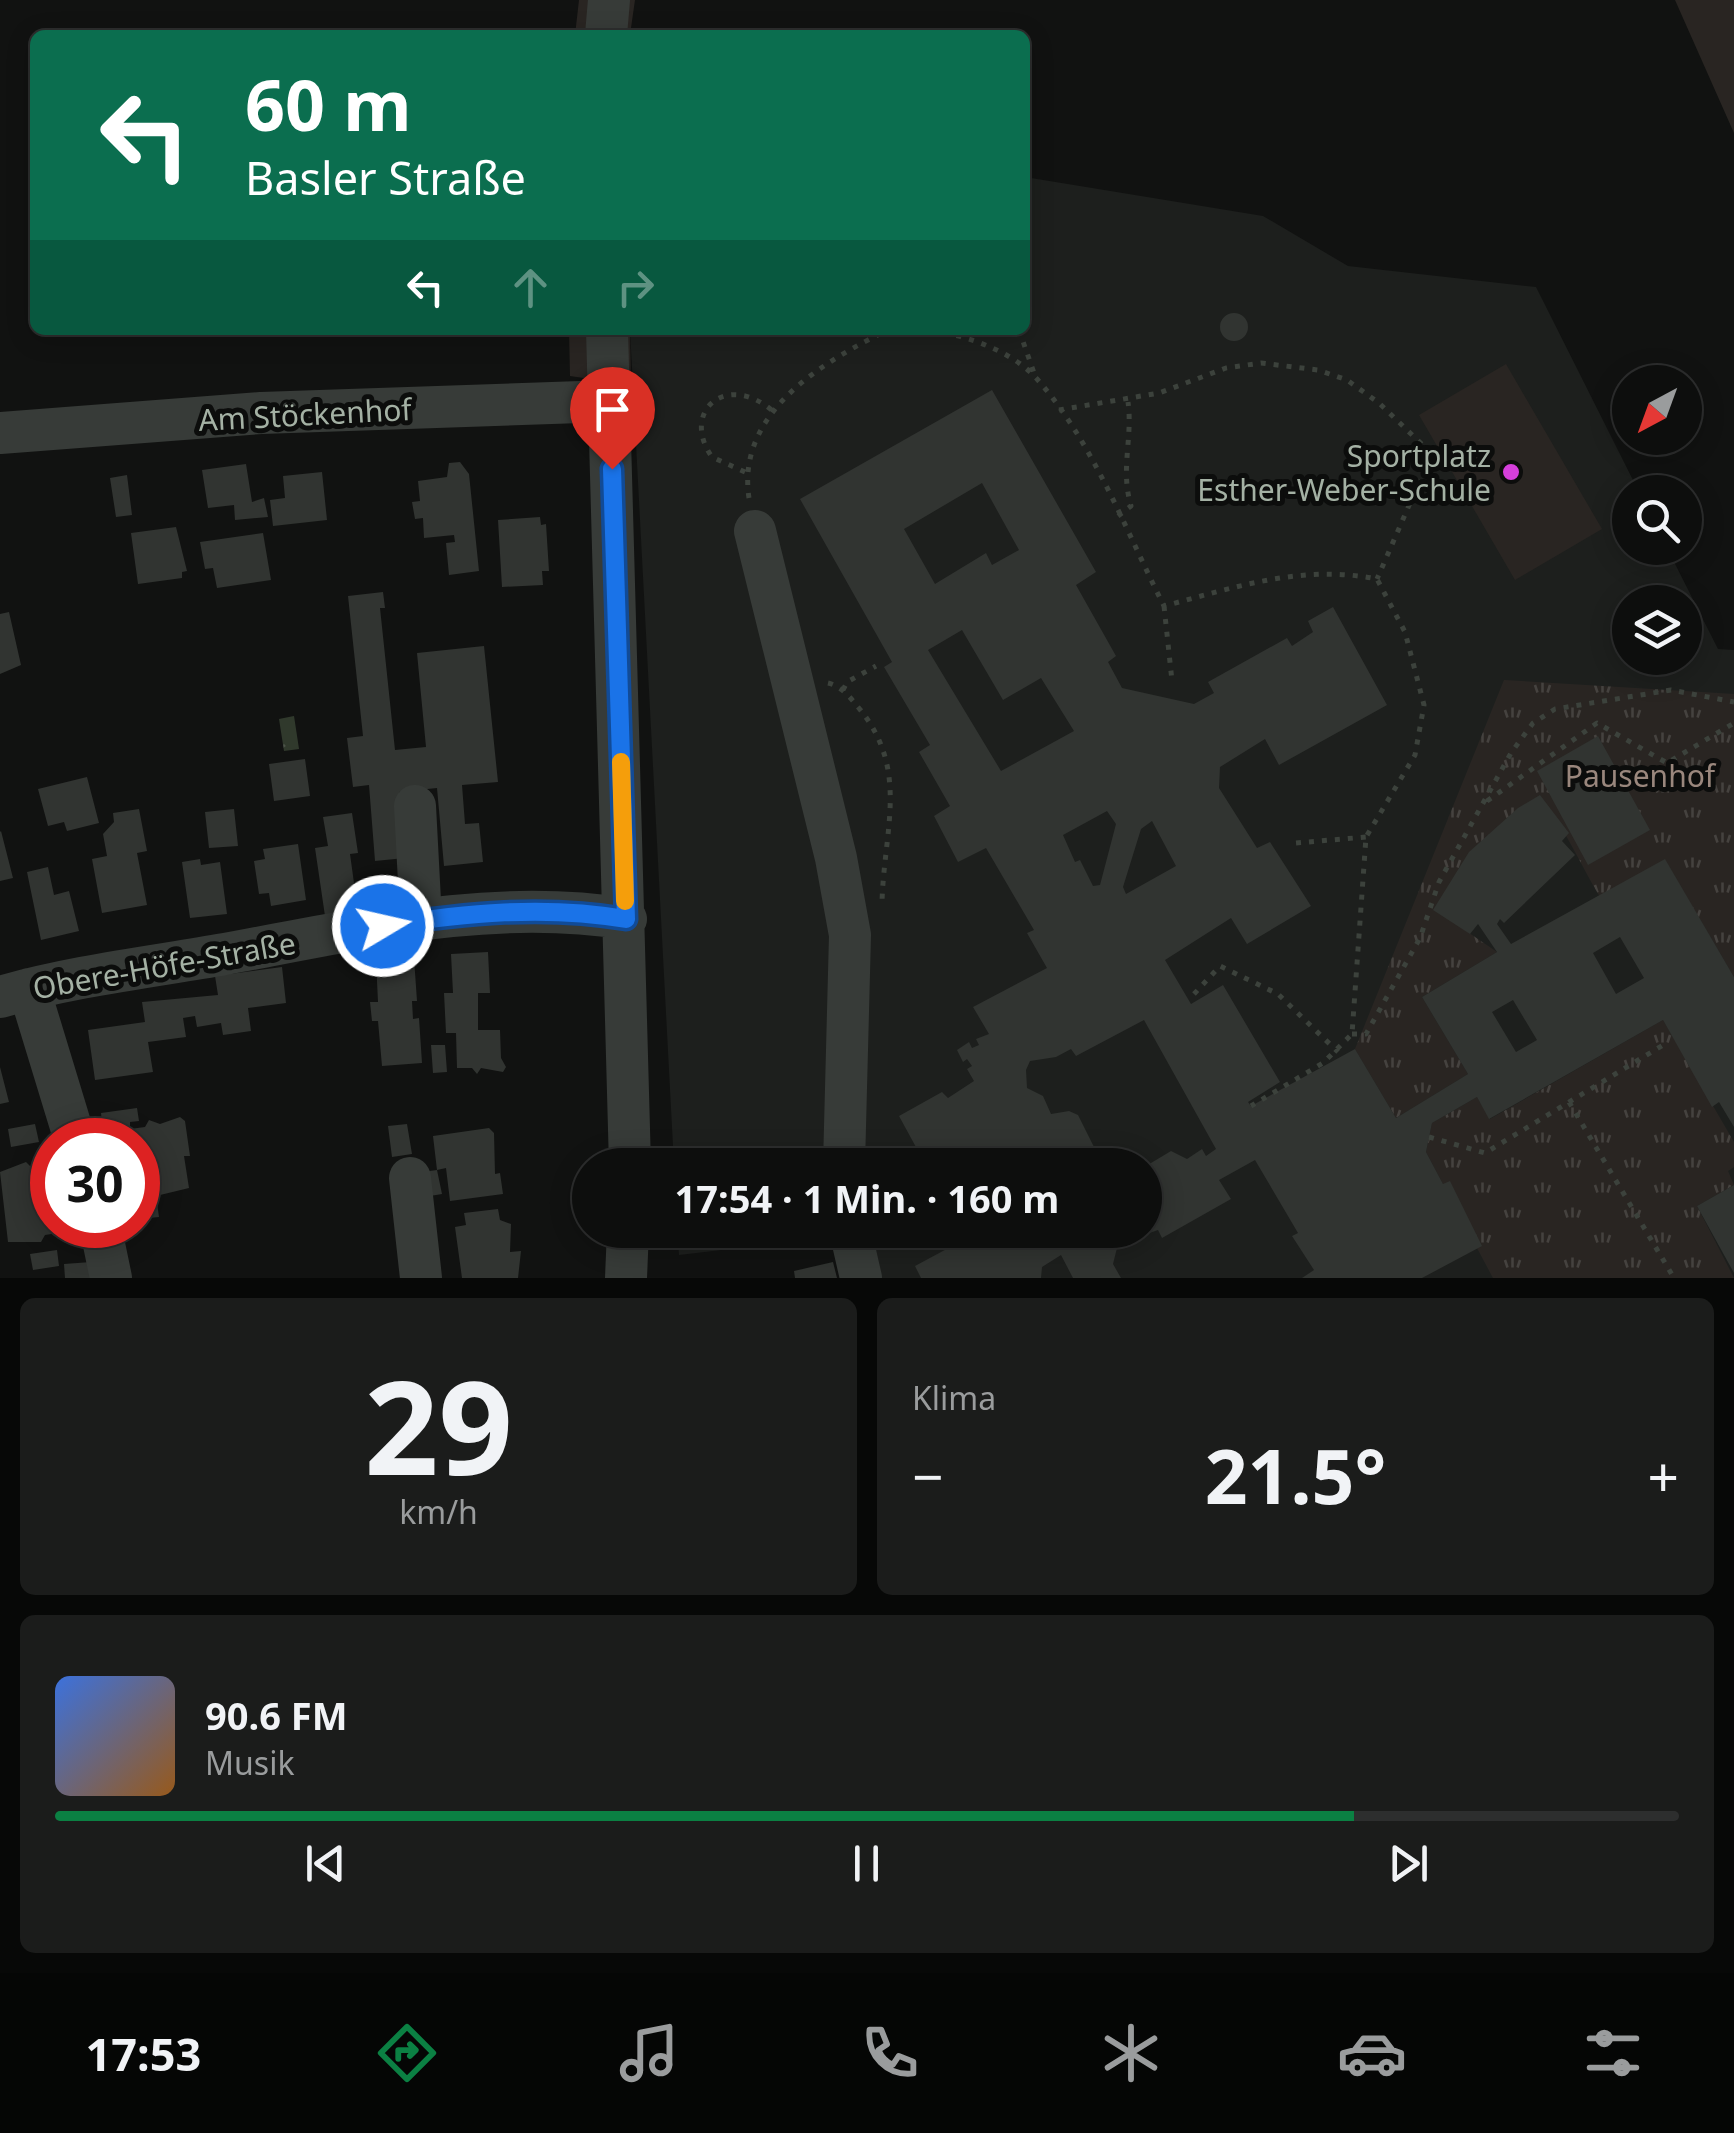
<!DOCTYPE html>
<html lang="de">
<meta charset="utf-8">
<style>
:root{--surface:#0d0e0d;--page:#1b1c1b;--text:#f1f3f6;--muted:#9a9c9d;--line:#2d2e2e;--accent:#0b8043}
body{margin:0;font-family:"Noto Sans",sans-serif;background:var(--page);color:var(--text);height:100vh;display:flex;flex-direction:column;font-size:38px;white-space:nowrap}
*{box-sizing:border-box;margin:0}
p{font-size:32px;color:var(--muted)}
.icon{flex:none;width:55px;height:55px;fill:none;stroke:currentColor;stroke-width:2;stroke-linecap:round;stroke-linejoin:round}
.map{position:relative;height:1278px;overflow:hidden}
.details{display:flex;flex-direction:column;gap:20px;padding:20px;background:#070807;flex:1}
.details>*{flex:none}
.top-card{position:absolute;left:30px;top:30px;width:1000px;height:305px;border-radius:15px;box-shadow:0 5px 25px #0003,0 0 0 2px var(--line);background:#0b6e4f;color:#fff;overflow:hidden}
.needle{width:65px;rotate:221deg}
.buttons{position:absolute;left:1612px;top:365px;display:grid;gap:20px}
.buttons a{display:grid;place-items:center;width:90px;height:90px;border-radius:50%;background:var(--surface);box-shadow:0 5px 25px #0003,0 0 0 2px var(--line);font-size:50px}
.speed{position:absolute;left:30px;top:1118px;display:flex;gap:20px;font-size:50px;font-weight:700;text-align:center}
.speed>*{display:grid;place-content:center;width:130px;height:130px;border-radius:50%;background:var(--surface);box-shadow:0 5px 25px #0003,0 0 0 2px var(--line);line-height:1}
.speed .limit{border:15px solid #d22;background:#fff;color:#111}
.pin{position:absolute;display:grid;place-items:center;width:85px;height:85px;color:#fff;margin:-102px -42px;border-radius:50% 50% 50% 0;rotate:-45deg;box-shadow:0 0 10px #0007}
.pin .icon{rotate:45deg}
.me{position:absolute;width:110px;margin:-55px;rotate:81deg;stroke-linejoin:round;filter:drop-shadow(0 0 8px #0008)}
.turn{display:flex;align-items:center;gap:35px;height:210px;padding:0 50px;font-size:45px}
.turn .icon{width:130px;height:130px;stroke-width:2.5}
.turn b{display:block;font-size:70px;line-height:85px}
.lanes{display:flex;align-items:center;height:95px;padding:0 50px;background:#0003;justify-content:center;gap:50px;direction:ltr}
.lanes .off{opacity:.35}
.big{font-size:75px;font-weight:700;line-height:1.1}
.details .card{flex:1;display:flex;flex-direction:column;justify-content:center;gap:15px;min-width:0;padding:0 35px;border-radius:15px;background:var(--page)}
.details .dial{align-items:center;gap:0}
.dial b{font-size:130px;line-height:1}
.song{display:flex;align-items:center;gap:30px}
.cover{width:120px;height:120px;border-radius:15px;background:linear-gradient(135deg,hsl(220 70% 55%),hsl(30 70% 35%))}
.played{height:10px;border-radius:5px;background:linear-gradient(90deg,var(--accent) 80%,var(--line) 80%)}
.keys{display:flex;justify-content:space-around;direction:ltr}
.heat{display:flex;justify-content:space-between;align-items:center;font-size:55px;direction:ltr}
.details .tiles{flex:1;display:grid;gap:20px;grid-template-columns:1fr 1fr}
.card:last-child{grid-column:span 2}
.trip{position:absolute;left:572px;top:1148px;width:590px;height:100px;border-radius:50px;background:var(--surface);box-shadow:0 5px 25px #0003,0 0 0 2px var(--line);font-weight:700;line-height:100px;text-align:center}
.dock{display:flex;height:160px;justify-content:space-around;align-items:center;background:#050605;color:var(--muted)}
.dock .icon{width:70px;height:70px}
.dock .selected{color:var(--accent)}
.dock b{font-size:45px;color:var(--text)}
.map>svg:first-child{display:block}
</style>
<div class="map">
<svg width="1734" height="1278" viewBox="0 0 1734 1278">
<defs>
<pattern id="park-tufts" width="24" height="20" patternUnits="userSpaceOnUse" patternTransform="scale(2.5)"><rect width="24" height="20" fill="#292522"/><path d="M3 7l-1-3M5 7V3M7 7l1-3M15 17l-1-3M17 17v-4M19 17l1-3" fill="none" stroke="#45423f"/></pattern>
<pattern id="water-ripples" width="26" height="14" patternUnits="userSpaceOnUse" patternTransform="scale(2.5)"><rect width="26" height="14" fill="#30392c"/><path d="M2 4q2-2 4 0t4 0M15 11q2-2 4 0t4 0" fill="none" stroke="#4b5348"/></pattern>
</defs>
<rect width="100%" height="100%" fill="#111211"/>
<path fill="#1d1f1d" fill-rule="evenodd" d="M1025,177l238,39 85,50 188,21 103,205h-9v56h37l51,101 16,1v628h-873l-10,-43 -172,20 -2,-25h468v-65h-471l-44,-835h395zM1630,602h55v56h-55z"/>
<path fill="#292522" d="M579,0h56l-5,35h-55z
M1675,0h59v133z
M569,330h61l1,55 -61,-9z
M1506,364l96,165 -87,51 -96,-165z"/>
<path fill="url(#park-tufts)" d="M1504,680l230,14v283l-69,-117 -65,37c-21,-35 -35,-69 -60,-101l-64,50 -42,63 63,43 -75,45 46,77 -72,44 -41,-69z
M1663,1020l71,122v25l-6,4 6,14 -37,21 37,72h-241l-67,-126 6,-29 45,-26 13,22z"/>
<path fill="url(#water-ripples)" d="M294,716l5,33 -15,2 -5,-32z"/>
<path fill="#313431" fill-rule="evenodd" d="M1220 327a14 14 0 1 1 28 0a14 14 0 1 1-28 0Z
M992,390l104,182 -20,13 40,71 -8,6 14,26 72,16 20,-11 -6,-11 79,-44 5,8 21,-14 -5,-11 25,-14 54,98 -108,60 -14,-26 -45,28 -1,21 38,60 13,-6 41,64 -64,38 -16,-26 -66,42 26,44 32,-19 57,97 -32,20 3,4 104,-57 41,69 72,-44 -46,-77 75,-45 -19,-28 -8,10 -37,-24 36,-58 49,-44 22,-13 29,38 -7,8 13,14 -71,68 -4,-4 -3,5 14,20 154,-85 69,118v150l-15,-25 -7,5 -49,-87 -174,99 -12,-22 -45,26 -6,29 17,32 7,-3 32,65 -60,32h-120l12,-8 -22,-34 6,-3 -43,-73 -36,20 12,19 -69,39 -4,-8 -40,14 -5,20 8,14h-48l-12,-23 -19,12 -1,11h-120l-6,-12 67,-36h163l1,-64 25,-15 16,8 15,-10 4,7 10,-7 -72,-129 -68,36 -5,-7 -15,8 -26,4 -4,9 1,18 16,8 8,18 18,-3 9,4 25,50h-159l-6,-13 -15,8 -24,-44 43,-24 6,6 26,-17 -7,-12 5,-3 -5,-7 -4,3 -6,-12 12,-8 3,6 7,-3 -3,-6 13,-5 -16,-27 74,-39 -20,-35 7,-3 -48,-82 -28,14 -24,-46 16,-10 -31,-54 11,-7 -46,-78 8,-5 -92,-163zM982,483l37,67 -27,15 -6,-12 -51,31 -31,-55zM962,630l41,70 38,-22 33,53 -73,40 -73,-121zM1107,811l9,13 -16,61 -7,1 -13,-26 -5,2 -12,-27zM1152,821l24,45 -50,28 -3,-7 18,-58zM1620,937l24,41 -28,16 -23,-41zM1513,1000l24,40 -21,12 -24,-40z
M460,462l9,12 10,97 -30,4 -3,-32 9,-1 -1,-7 -30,3 -1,-20 -8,1 -3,-17 8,-1 -2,-20 29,-4 2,-14z
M246,464l6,38 12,-4 4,19 -33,3 -1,-15 -26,3 -6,-38z
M322,472l5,48 -54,6 -3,-26 15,-2 -2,-22z
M127,475l5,40 -16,2 -6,-39z
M540,517l1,8 5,-1 3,47h-7l1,14 -41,2 -4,-67z
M176,527l11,44 -5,1v6l-44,6 -7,-51z
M263,533l8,47 -54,8 -4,-20 -8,1 -5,-27z
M383,592l2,16h-5l15,142 31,-3 -9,-94 67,-7 14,136 -36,3 3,39 14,-1 4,39 -39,4 -7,-78 -38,4 6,66 -30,3 -6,-76 -16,2 -6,-49 16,-2 -15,-140z
M9,612l12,53 -21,9v-60z
M1598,736l52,94 -62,35 -51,-94z
M305,759l5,37 -36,5 -5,-37z
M87,777l12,46 -32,8 -3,-9 -16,4 -10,-37z
M139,809l8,42 -10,2 10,52 -45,8 -10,-54 15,-3 -4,-22 11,-12 -1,-9z
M234,809l4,37 -29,2 -4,-36z
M352,813l6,40 -8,1 8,58 -33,4 -10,-68 13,-2 -5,-29z
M1,831l12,47 -13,3v-49z
M298,844l8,56 -35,6 -2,-13 -10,1 -5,-33 11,-2 -2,-10z
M200,859l1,6 19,-3 7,52 -37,4 -8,-56z
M48,867l6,28 15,-4 10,40 -38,9 -14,-68z
M488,952l2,41h-12v37h22l1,28 5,9 -3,5 -22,-4 -4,6 -5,-6h-15l-1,-35h-10l-2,-40h9l-2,-39z
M414,958l3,43h-5l1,18 6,-1 3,45 -40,3 -4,-45h-6l-2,-19h8l-2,-42z
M282,967l4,36 -38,5 3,23 -28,4 -2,-12 -24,4 -2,-11 -12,2 3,19 -38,5 5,30 -58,8 -7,-50 57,-8 -3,-20 76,-7 -3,-19z
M431,1045h14l2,27 -14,1z
M0,1067l9,35 -9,2z
M137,1108l2,13 -9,1v7l15,-2 4,-7 11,4 20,-7 5,4 5,35h-6l5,32 -33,8 3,21 -21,2v-20l16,-2 -14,-2 -2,-55 -6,-5 -28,4 -3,-26z
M35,1124l4,18 -28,5 -3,-18z
M407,1124l5,30 -20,3 -4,-31z
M489,1128l5,5 1,41 5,-1 3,21 -53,7 -4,-33 -9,2 -4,-34z
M26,1162l4,4 21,-4 1,63h11l1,7 -19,3 -4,7h-33l-8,-70z
M437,1170l5,24 -18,3 -2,-25z
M1734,1185v88l-37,-67z
M498,1209l2,11 11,4 -1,28 11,-1 -3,27h-56l-7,-51 11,-2 -2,-12z
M57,1250l2,16 -26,4 -3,-16z
M91,1262l2,16h-28l-1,-14z
M833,1262l4,16h-42l-1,-7z"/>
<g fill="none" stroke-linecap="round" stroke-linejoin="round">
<path stroke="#3c423c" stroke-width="5" stroke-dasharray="5 8" stroke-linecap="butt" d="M918,330c38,1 93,19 119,49 56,63 89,152 127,227 72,-19 139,-42 213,-27l28,53 19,73 -9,50 -49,82 -14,197 -29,29 -72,43
M1019,330l15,43
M1059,410l100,-17 67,-25 35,-5 57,7 29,10 32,23 57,55 -19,29 -40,92
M745,472l-33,-15c-32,-45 14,-87 62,-45
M749,498c-13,-85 73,-136 139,-168
M1118,516l13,-10c-11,-37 2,-68 -3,-104
M1164,606l8,75
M828,683c13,3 22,14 30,24 52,62 26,122 24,195
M843,690l4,-8 29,-16
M1487,801l110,-78 70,40 67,-40
M1296,843l70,-6
M1194,994l26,-28 58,28 60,58
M1352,1034h14l54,-96 19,-56 72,-129 22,-30 22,-14 116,-19 63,12
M1569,1102l105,176
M1429,1137l56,16 183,-111"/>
<path stroke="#373b38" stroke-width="42" d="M606,35l3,-35
M607,330l23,835
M0,433l261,-20 349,-12
M755,531l81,327 14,77 -6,230
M415,806l6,114
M29,989l46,151
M0,997c73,-21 150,-30 225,-43 132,-24 266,-57 401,-35
M410,1178l11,100
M100,1225l11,53
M850,1230l11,48
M626,1278l2,-48"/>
</g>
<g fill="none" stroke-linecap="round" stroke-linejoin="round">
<g stroke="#114b97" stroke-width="25">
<path id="route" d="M383,926c82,-13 161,-21 243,-7l-14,-450"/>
</g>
<use href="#route" stroke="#1a73e8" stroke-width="18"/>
<path stroke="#f59e0b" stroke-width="18" d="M621,762l4,139"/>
</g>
<circle fill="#d53fdb" stroke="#0c0d0c" stroke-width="4" cx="1511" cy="472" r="10"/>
<g text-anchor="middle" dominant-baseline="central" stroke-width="10" stroke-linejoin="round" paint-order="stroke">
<g font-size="30" fill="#a4b1a4" stroke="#0c0d0c">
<text transform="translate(305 414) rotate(-3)">Am Stöckenhof</text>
<text transform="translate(164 965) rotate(-10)">Obere-Höfe-Straße</text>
</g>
<g font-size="30" fill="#a4b1a4" stroke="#0c0d0c" text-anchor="end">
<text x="1491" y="455">Sportplatz<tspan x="1491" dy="34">Esther-Weber-Schule</tspan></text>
</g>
<g font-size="30" fill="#9a877d" stroke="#0c0d0c">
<text x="1640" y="775">Pausenhof</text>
</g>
</g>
</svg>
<div class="buttons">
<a><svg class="needle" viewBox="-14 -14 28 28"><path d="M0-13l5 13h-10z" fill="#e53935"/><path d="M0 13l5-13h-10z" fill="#9a9c9d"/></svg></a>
<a><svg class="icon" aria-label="search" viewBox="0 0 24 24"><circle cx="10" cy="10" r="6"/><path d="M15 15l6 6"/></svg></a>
<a><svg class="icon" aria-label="layers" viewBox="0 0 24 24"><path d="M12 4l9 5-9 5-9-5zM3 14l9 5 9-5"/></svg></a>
</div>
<div class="speed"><div class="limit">30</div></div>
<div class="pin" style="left:612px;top:469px;background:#d93025"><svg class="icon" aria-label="arrive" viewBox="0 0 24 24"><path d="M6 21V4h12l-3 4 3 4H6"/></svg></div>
<svg class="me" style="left:383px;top:926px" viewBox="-20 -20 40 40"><circle r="17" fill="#1a73e8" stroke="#fff" stroke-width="3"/><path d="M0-11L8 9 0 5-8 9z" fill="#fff"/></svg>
<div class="trip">17:54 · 1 Min. · 160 m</div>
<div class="top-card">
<div class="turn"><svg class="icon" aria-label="left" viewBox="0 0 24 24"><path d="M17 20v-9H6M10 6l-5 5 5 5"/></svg><div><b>60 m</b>Basler Straße</div></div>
<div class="lanes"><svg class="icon" aria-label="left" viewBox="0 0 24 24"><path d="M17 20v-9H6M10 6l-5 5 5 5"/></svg><svg class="icon off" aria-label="ahead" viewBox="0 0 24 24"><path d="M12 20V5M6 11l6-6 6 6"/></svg><svg class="icon off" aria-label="right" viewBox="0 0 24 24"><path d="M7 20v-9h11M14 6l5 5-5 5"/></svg></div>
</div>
</div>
<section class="details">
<div class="tiles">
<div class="card dial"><b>29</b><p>km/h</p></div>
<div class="card"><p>Klima</p>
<div class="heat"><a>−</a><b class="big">21.5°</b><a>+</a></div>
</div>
<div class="card">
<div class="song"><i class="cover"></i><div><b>90.6 FM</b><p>Musik</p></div></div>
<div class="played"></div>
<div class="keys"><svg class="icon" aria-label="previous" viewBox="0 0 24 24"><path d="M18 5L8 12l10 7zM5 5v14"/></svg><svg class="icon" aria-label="pause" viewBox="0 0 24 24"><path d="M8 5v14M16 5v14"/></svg><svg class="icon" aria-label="next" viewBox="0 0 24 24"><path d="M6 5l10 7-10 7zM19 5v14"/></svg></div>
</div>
</div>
</section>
<nav class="dock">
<b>17:53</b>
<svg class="icon selected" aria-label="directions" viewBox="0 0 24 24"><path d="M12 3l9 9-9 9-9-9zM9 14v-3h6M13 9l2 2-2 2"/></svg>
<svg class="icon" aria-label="music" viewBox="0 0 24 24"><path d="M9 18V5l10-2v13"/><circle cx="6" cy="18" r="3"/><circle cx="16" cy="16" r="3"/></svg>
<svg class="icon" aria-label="phone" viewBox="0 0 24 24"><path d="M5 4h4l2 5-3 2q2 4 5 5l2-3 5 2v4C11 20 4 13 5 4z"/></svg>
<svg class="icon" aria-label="climate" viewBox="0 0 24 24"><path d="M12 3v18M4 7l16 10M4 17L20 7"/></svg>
<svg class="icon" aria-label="car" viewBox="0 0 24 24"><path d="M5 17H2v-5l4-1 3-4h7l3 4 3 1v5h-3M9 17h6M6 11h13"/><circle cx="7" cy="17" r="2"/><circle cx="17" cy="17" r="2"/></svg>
<svg class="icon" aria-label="filters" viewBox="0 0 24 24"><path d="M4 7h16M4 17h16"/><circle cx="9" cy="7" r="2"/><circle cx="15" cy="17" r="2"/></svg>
</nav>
